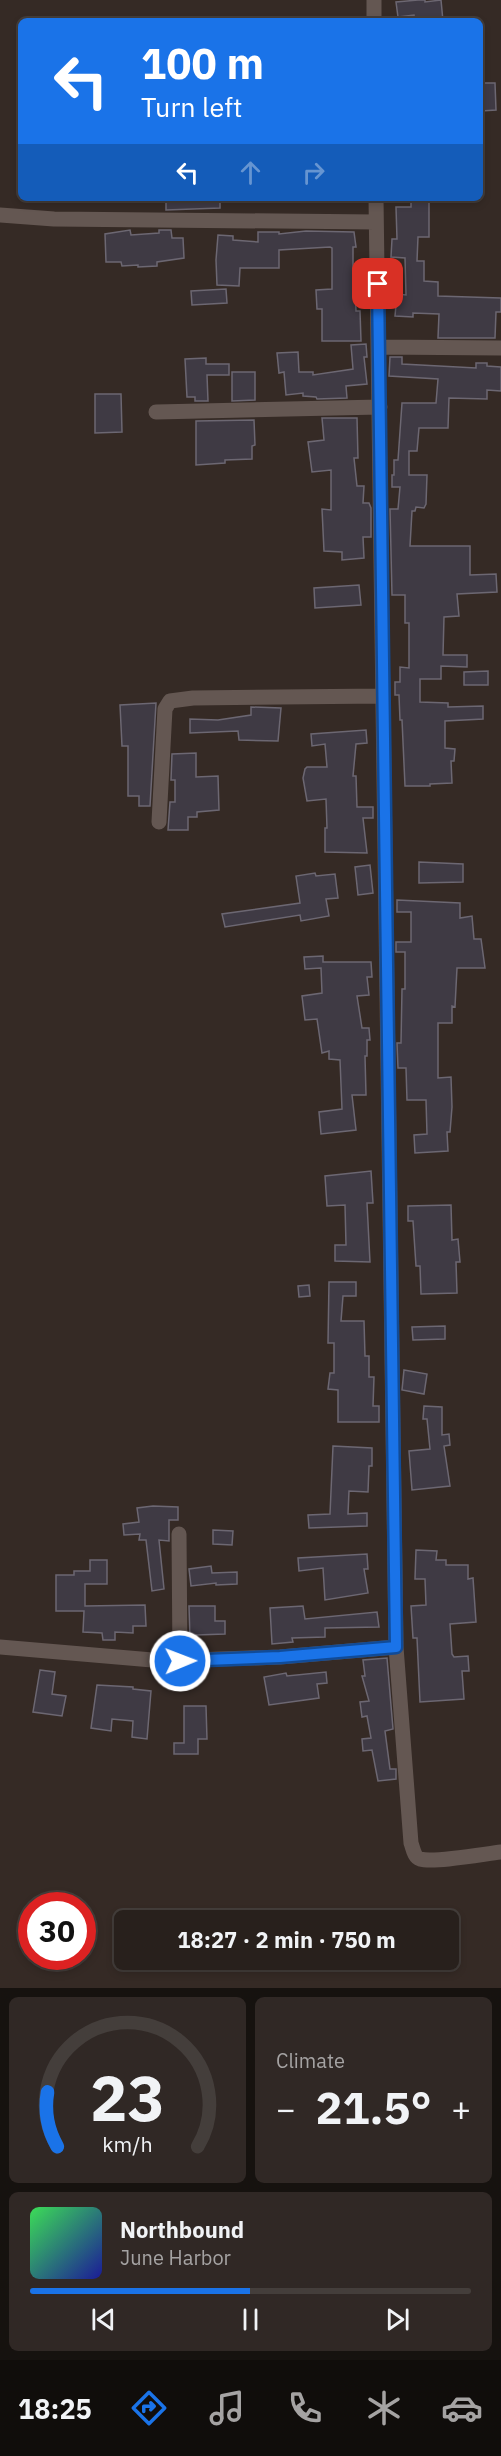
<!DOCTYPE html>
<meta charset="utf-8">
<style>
:root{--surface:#28201c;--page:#302825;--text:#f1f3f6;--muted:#a5a3a3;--line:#443e3b;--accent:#1a73e8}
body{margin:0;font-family:"IBM Plex Sans",sans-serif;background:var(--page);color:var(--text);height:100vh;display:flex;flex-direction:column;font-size:22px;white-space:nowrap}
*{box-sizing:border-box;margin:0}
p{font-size:20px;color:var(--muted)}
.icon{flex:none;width:33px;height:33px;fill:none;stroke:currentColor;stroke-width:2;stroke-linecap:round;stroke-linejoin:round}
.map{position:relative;height:1988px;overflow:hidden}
.details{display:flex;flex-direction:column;gap:9px;padding:9px;background:#16120f;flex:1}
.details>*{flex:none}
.top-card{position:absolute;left:18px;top:18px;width:465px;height:183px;border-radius:9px;box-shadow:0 3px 9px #0003,0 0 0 2px var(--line);background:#1a73e8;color:#fff;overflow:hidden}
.speed{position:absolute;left:18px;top:1892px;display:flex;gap:12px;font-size:30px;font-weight:700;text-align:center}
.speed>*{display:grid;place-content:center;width:78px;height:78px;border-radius:50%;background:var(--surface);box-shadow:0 3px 9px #0003,0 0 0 2px var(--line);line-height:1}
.speed .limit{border:9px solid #d22;background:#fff;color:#111}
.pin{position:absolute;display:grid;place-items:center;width:51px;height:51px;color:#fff;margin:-26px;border-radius:12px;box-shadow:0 3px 9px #0006}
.me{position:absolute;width:66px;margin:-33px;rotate:89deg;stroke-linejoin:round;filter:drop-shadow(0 0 4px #0008)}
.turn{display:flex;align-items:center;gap:21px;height:126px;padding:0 24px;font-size:27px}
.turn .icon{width:78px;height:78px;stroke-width:2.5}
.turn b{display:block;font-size:42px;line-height:51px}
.lanes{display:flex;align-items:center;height:57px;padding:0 24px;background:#0003;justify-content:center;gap:30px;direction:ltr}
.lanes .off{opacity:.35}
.big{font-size:45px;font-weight:700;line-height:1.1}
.details .widget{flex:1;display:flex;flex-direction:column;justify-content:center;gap:9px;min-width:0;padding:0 21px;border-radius:9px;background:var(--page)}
.details .dial{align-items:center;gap:0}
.dial svg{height:156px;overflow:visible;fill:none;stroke:var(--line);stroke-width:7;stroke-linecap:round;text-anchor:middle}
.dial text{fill:var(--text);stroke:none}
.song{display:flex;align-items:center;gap:18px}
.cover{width:72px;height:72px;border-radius:9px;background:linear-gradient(135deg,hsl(130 70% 55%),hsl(240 70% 35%))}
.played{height:6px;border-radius:3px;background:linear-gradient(90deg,var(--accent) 50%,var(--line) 50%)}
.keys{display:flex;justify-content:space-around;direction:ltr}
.heat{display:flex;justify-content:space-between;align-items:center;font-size:33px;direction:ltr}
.details .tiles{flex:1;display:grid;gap:9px;grid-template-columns:1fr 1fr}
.widget:last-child{grid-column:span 2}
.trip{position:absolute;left:114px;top:1910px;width:345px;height:60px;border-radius:9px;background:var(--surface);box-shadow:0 3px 9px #0003,0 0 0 2px var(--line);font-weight:700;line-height:60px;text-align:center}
.tabs{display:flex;height:96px;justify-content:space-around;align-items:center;background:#100d0b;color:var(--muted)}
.tabs .icon{width:42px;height:42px}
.tabs .active{color:var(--accent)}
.tabs b{font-size:27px;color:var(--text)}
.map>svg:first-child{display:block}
</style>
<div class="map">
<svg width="501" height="1988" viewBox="0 0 501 1988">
<rect width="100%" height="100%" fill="#352a25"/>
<path fill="#3f3a44" stroke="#6c6772" stroke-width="1.5" d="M418,0h7v2l16,-2 2,21h-28l-1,-6 -16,2 -2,-15z
M480,83h15l1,27 -15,1z
M166,198h54v10l-54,2z
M411,198h18v39h-11l-1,24h7v20l14,1v14l63,2v14h-5l-1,26h-57l1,-24 -26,-1v4l-18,-1 2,-22 9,1 -1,-37 -14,-1 1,-18h5l-1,-32h15z
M130,230l1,5 28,-2v-3h12l1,8h11l1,20 -27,4v4l-19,1v-2l-16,1 -1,-4h-15l-1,-28z
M306,231l48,1 2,15h-3v41h2l1,23h4l1,30h-39v-32h-5l-1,-19 16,-1v-41l-2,-1 -51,3v18h-39l-1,18 -22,-1 -1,-25 2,-25 15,1v4l25,2v-10h21v2z
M226,289l1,14 -35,2 -1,-14z
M366,344l1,13h-3l3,27 -21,2 1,12 -30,1 -1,-2 -13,-1v-3l-17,2 -2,-23 -5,1 -2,-20 21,-1 1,20h14v3l40,-6 -2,-24z
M390,357h12v7l74,4v-5h11v3l14,1v24l-14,-1v9l-38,-1 -1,30h-29l-2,23h-8v24h18l-1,29 -2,4 -8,-1 -1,4h-3l-2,35h60v29l26,-1 1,18 -40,2 2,22 -15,1 -1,38h24v12l-26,-1v13h-21v23l28,1v4l35,-1v13l-38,2v27l10,1 -1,12h-3l1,22 -22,1v2h-25l-3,-66h-2l-1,-25h-4v-13h5v-15l9,1v-45h-4v-28h-13l-2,-86h8l2,-22h-8v-12h2v-15h4l4,-57h34l2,-24 -49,-3z
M206,358v6h23v11h-22l1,26h-13v-4h-8l-2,-38z
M232,372h23v28l-23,1z
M95,394h26l1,38 -27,1z
M322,418h35l1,40h-4l3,28h7l-1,17h6l2,5v29h-8l1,21 -22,2v-8l-18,-1 -2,-42 9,1v-40l-19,2 -4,-30 16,-2z
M254,420l1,25 -3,1v13l-27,1v3l-29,2v-44z
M359,585l2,20 -46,3 -1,-20z
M488,671v14h-24v-13z
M156,703l-6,103h-11v-10h-11v-50h-6l-2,-41z
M251,707l30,1 -3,33 -39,-1 -1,-9 -48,2v-14l28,1 33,-5z
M366,730l1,13 -11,1 -3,32h3l1,31h16v11h-10l4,35 -42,-1v-24h2l-1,-29 -19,2 -4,-23 2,-9 2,-2h20l-2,-23 -13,2 -1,-12z
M196,753v24l22,-1 1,34 -22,2v5h-9v13h-20l2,-28h5v-22h-4l1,-26z
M419,862l44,2v18l-44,1z
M370,865l3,28 -15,2 -3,-28z
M315,873l1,3 19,-2 3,24 -12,1 3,17 -28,5 -1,-6 -75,12 -3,-13 78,-11 -4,-27z
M397,900l63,3v15l12,-2 2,23h7l4,29h-28l-2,39 -3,-1v17h-14v55l13,-1 1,30 -2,25h-3l1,19 -33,2 -1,-18 13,-1 -1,-34h-19l-1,-32h-8l-1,-25h4l1,-54h3v-37h-9v-10h15v-30h-14z
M323,956v6h48l1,15h-5l2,18 -12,1 5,32h7l1,12h-3v16h-2l1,39h-14l4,35 -35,4 -2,-22 23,-3 -2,-49 -11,-1v-8l-7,2 -5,-34 -12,1 -3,-24 20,-3 -1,-25 -16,1 -1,-12z
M371,1171l2,32h-6l3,59 -35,-1v-16h11l-1,-40 -18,1 -2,-30z
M451,1205l1,35 6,-1 2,23h-4l1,31 -36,1 -1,-28h-4l-3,-45h-5v-15z
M329,1282h27v14h-13l-2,25h23l1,35h4v21h5l-1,29h6v16h-41v-32l-10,-1 2,-16h4v-30h-6z
M309,1285l1,11 -11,1 -1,-11z
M445,1326v13l-32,1 -1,-13z
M404,1370l23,4 -3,20 -22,-4z
M424,1406l18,1v28l7,-1 1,11 -6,1 6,40 -38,4 -3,-39 21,-2 -3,-30h-4z
M333,1446l39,2v18h-3l-1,26 -19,-1 -1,23 19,-1v13l-58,2 -1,-13 22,-1z
M153,1506l25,1v13h-9v21l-10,-1 5,49 -12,2 -6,-51h-7l1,-6 -16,1 -1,-11 16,-2 -2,-14z
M213,1530l20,1 -1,14 -19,-1z
M416,1550l21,1 -1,9h10v5h22v14l5,-1 3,44 -26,2 2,30 2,3 14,-1 1,15h-7l2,28 -44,3 -3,-64h-4l-2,-32 15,-1 -1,-26h-10z
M367,1554l1,15h-4l4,24 -43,7 -2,-32 -24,3 -1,-13z
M90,1560h17v24h-22v22l60,-1 1,21h-13v7l-18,-1v8h-12l-1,-7 -19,-1 1,-21h-28v-36h18v-4h16z
M211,1566l1,7 25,-1v12l-21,1v-2l-25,3 -2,-17z
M189,1606h26v15h10v13l-29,1v3h-6z
M303,1606l2,13 72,-7 2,15 -54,1v9l-33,1 1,4 -21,2 -2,-36z
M387,1658l6,71 -8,2 5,38h6v10l-18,2 -6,-31 -9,1 -1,-12 9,-1 -4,-22 -5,1 -2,-15 9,-1 -7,-25h3l-2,-16z
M40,1670l15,2 -3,22 14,2 -4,20 -29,-4z
M326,1672l1,11 -10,1 2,14 -50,7 -5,-28 22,-4 1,3z
M97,1685l36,2v2l18,2 -4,48 -15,-2 1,-16 -21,-2 -1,12 -20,-3z
M184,1706h22l1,33h-9v15h-24v-11h10z"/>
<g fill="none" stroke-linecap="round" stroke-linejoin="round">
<path stroke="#645752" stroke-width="15" d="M374,0v21
M0,215l54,4 322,3
M379,347l122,1
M156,412l224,-5
M159,822l6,-113 5,-8 23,-3 190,-2
M179,1534l1,127
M0,1647l164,14 116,-4 116,-10 -20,-1449
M396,1647l15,196c2,5 3,14 9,16 14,4 64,-5 81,-7"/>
</g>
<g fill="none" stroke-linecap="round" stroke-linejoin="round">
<g stroke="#114b97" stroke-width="15">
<path id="route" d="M180,1661l100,-4 116,-10 -18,-1363"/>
</g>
<use href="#route" stroke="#1a73e8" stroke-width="10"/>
</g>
</svg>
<div class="speed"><div class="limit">30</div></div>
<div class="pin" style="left:378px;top:284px;background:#d93025"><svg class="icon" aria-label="arrive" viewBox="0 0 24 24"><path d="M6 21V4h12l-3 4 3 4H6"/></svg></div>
<svg class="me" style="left:180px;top:1661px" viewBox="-20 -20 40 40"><circle r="17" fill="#1a73e8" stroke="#fff" stroke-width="3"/><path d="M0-11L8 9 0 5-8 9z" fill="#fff"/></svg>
<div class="trip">18:27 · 2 min · 750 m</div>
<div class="top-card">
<div class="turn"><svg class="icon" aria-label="left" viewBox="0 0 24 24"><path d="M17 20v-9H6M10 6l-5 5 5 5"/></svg><div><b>100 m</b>Turn left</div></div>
<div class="lanes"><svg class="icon" aria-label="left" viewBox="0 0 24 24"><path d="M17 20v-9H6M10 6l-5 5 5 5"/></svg><svg class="icon off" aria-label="ahead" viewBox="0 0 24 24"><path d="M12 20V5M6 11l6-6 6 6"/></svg><svg class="icon off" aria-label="right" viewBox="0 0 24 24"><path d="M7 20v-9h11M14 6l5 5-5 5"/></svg></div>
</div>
</div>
<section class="details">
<div class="tiles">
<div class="widget dial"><svg viewBox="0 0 100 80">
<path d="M14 69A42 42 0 1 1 86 69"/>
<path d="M14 69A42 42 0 0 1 9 41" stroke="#1a73e8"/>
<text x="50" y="56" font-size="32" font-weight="700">23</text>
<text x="50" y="72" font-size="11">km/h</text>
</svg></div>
<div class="widget"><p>Climate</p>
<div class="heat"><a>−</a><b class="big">21.5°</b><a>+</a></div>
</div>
<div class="widget">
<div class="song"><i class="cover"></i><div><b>Northbound</b><p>June Harbor</p></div></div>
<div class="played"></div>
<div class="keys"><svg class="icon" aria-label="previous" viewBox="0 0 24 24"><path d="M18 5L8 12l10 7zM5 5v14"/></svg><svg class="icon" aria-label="pause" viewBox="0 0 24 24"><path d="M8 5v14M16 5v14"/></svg><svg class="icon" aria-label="next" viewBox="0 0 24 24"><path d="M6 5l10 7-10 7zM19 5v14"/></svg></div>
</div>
</div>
</section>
<nav class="tabs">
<b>18:25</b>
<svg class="icon active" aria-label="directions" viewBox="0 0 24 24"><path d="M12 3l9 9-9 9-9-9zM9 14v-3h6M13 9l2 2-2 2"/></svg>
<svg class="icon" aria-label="music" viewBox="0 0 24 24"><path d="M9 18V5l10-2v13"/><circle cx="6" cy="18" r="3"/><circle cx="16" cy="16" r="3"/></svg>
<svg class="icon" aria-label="phone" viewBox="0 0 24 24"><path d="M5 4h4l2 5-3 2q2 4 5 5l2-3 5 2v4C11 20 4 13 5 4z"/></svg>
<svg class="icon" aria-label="climate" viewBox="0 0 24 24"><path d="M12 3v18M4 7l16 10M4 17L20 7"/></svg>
<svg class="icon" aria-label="car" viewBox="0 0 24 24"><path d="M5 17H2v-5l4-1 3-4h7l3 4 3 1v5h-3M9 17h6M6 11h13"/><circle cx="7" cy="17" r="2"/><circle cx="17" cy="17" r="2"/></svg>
</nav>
